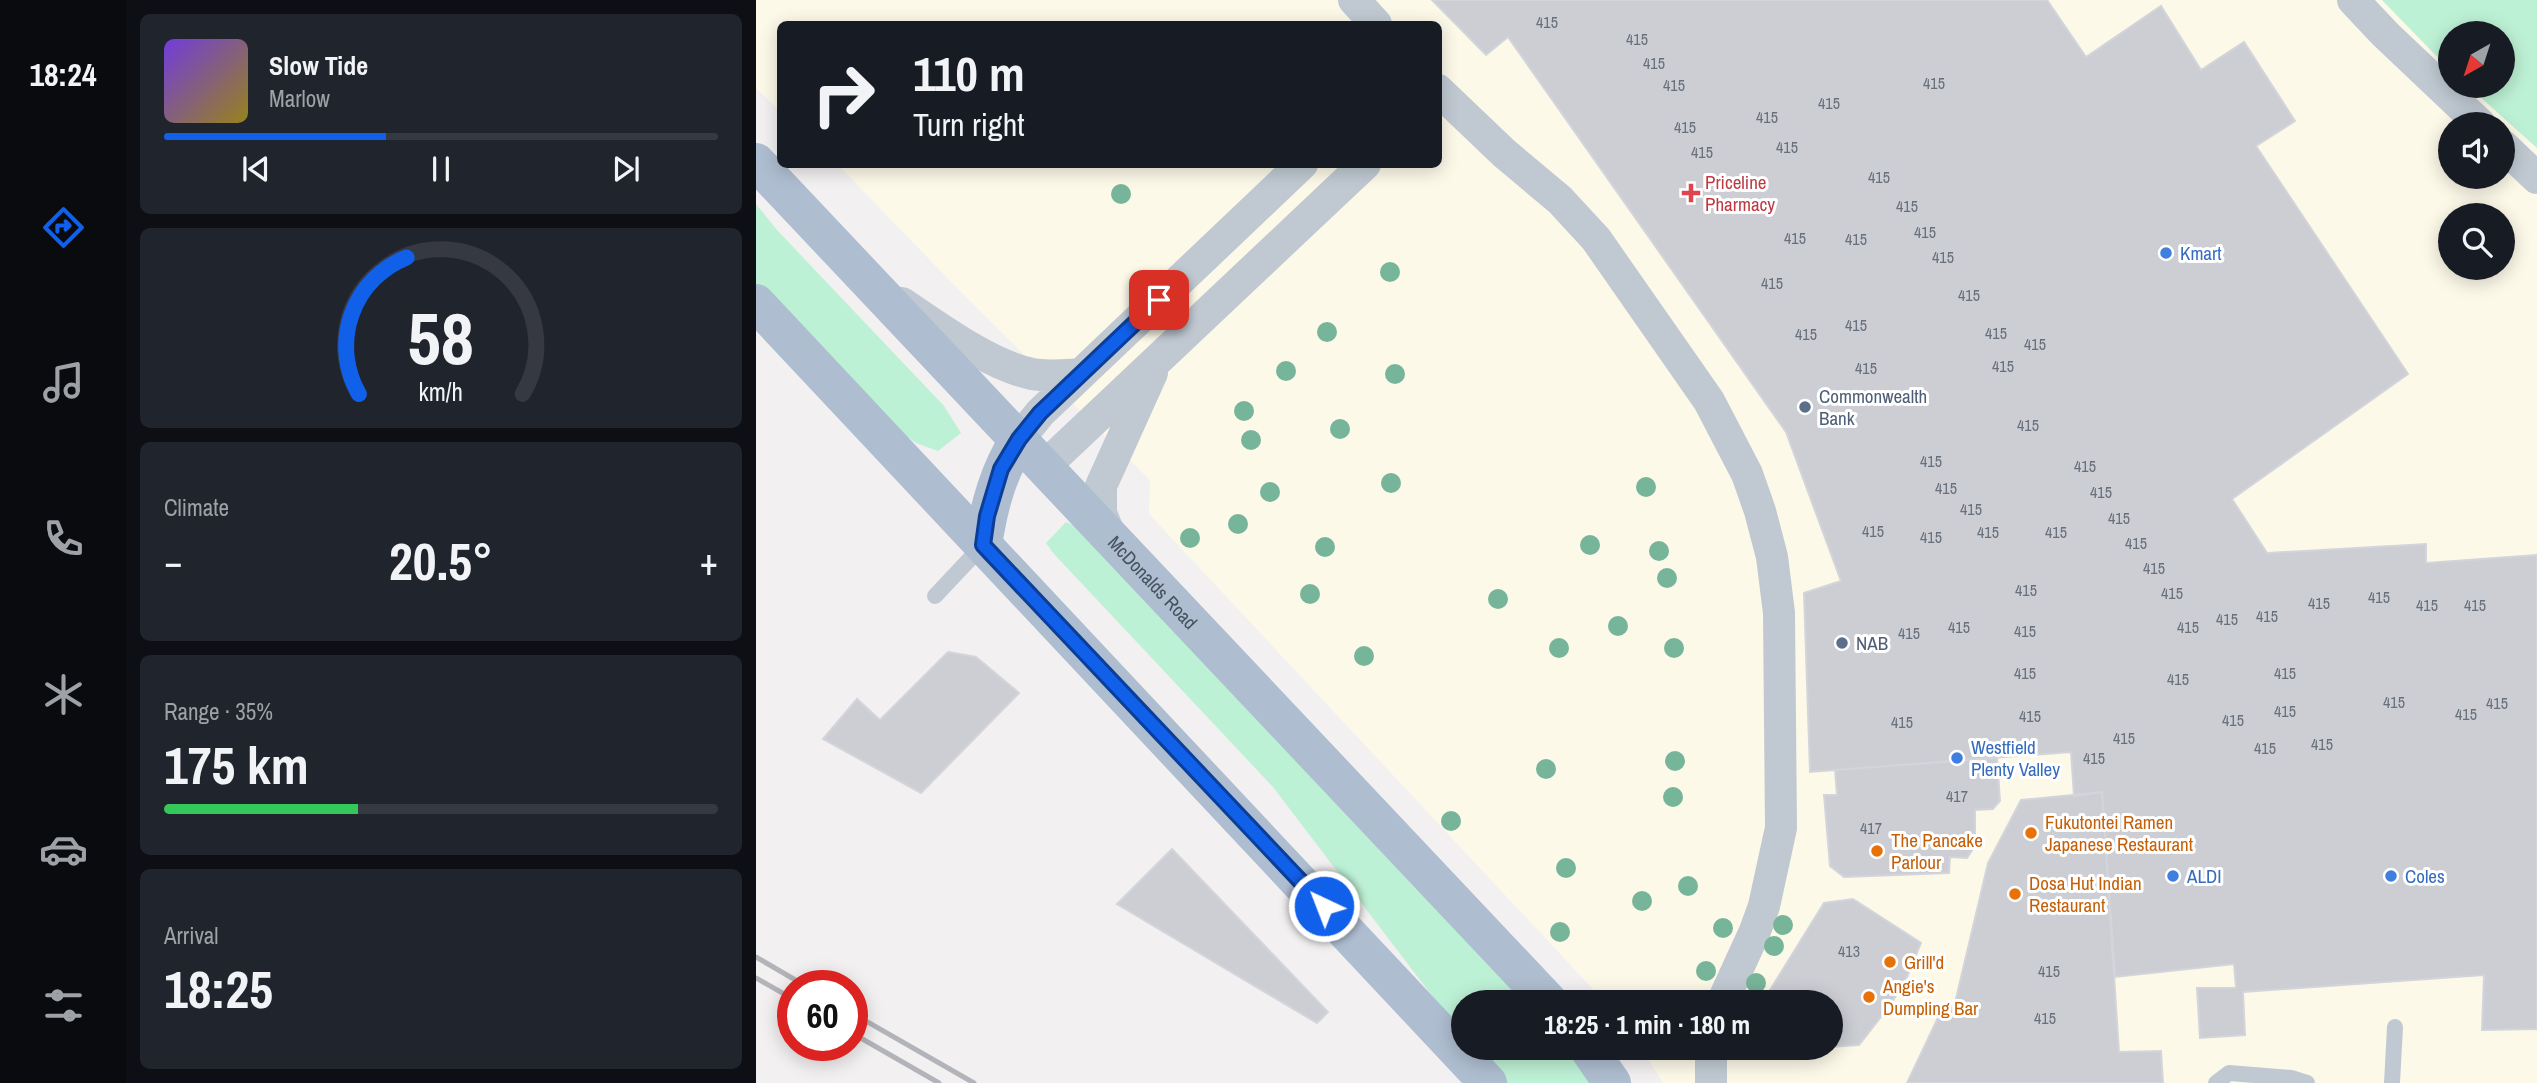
<!DOCTYPE html>
<meta charset="utf-8">
<style>
:root{--surface:#171b24;--page:#20242c;--text:#f1f3f6;--muted:#9ea1a6;--line:#363941;--accent:#1160ea}
body{margin:0;font-family:"Archivo Narrow",sans-serif;background:var(--page);color:var(--text);height:100vh;display:flex;flex-direction:column;font-size:26px;white-space:nowrap}
*{box-sizing:border-box;margin:0}
p{font-size:23px;color:var(--muted)}
.icon{flex:none;width:38px;height:38px;fill:none;stroke:currentColor;stroke-width:2;stroke-linecap:round;stroke-linejoin:round}
.map{position:relative;flex:1;overflow:hidden}
.drawer{display:flex;flex-direction:column;gap:14px;padding:14px;background:#0d0f14;width:630px}
.drawer>*{flex:none}
.hud{position:absolute;left:21px;top:21px;width:665px;height:147px;border-radius:10px;box-shadow:0 4px 18px #0003;background:#171b24;color:var(--text);overflow:hidden}
.needle{width:46px;rotate:219deg}
.buttons{position:absolute;left:1682px;top:21px;display:grid;gap:14px}
.buttons a{display:grid;place-items:center;width:77px;height:77px;border-radius:50%;background:var(--surface);box-shadow:0 4px 18px #0003;font-size:35px}
.speed{position:absolute;left:21px;top:970px;display:flex;gap:14px;font-size:35px;font-weight:700;text-align:center}
.speed>*{display:grid;place-content:center;width:91px;height:91px;border-radius:50%;background:var(--surface);box-shadow:0 4px 18px #0003;line-height:1}
.speed .limit{border:10px solid #d22;background:#fff;color:#111}
.pin{position:absolute;display:grid;place-items:center;width:60px;height:60px;color:#fff;margin:-30px;border-radius:14px;box-shadow:0 4px 10px #0006}
.me{position:absolute;width:77px;margin:-38px;rotate:317deg;stroke-linejoin:round;filter:drop-shadow(0 0 5px #0008)}
.turn{display:flex;align-items:center;gap:24px;height:147px;padding:0 21px;font-size:32px}
.turn .icon{width:91px;height:91px;stroke-width:2.5}
.turn b{display:block;font-size:49px;line-height:60px}
.big{font-size:52px;font-weight:800;line-height:1.1}
.drawer .widget{flex:1;display:flex;flex-direction:column;justify-content:center;gap:10px;min-width:0;padding:0 24px;border-radius:10px;background:var(--page)}
.drawer .dial{align-items:center;gap:0}
.dial svg{height:182px;overflow:visible;fill:none;stroke:var(--line);stroke-width:7;stroke-linecap:round;text-anchor:middle}
.dial text{fill:var(--text);stroke:none}
.song{display:flex;align-items:center;gap:21px}
.cover{width:84px;height:84px;border-radius:10px;background:linear-gradient(135deg,hsl(260 70% 55%),hsl(50 70% 35%))}
.played{height:7px;border-radius:4px;background:linear-gradient(90deg,var(--accent) 40%,var(--line) 40%)}
.keys{display:flex;justify-content:space-around;direction:ltr}
.heat{display:flex;justify-content:space-between;align-items:center;font-size:38px;direction:ltr}
.charge{height:10px;border-radius:5px;background:linear-gradient(90deg,#34c759 35%,var(--line) 0)}
.trip{position:absolute;left:695px;top:990px;width:392px;height:70px;border-radius:35px;background:var(--surface);box-shadow:0 4px 18px #0003;font-weight:800;line-height:70px;text-align:center}
main{display:flex;flex:1;min-height:0}
.tab-bar{display:flex;flex-direction:column;width:126px;justify-content:space-around;align-items:center;background:#090b0e;color:var(--muted)}
.tab-bar .icon{width:49px;height:49px}
.tab-bar .on{color:var(--accent)}
.tab-bar b{font-size:32px;color:var(--text)}
.map>svg:first-child{display:block}
</style>
<main>
<nav class="tab-bar">
<b>18:24</b>
<svg class="icon on" aria-label="directions" viewBox="0 0 24 24"><path d="M12 3l9 9-9 9-9-9zM9 14v-3h6M13 9l2 2-2 2"/></svg>
<svg class="icon" aria-label="music" viewBox="0 0 24 24"><path d="M9 18V5l10-2v13"/><circle cx="6" cy="18" r="3"/><circle cx="16" cy="16" r="3"/></svg>
<svg class="icon" aria-label="phone" viewBox="0 0 24 24"><path d="M5 4h4l2 5-3 2q2 4 5 5l2-3 5 2v4C11 20 4 13 5 4z"/></svg>
<svg class="icon" aria-label="climate" viewBox="0 0 24 24"><path d="M12 3v18M4 7l16 10M4 17L20 7"/></svg>
<svg class="icon" aria-label="car" viewBox="0 0 24 24"><path d="M5 17H2v-5l4-1 3-4h7l3 4 3 1v5h-3M9 17h6M6 11h13"/><circle cx="7" cy="17" r="2"/><circle cx="17" cy="17" r="2"/></svg>
<svg class="icon" aria-label="filters" viewBox="0 0 24 24"><path d="M4 7h16M4 17h16"/><circle cx="9" cy="7" r="2"/><circle cx="15" cy="17" r="2"/></svg>
</nav>
<section class="drawer">
<div class="widget">
<div class="song"><i class="cover"></i><div><b>Slow Tide</b><p>Marlow</p></div></div>
<div class="played"></div>
<div class="keys"><svg class="icon" aria-label="previous" viewBox="0 0 24 24"><path d="M18 5L8 12l10 7zM5 5v14"/></svg><svg class="icon" aria-label="pause" viewBox="0 0 24 24"><path d="M8 5v14M16 5v14"/></svg><svg class="icon" aria-label="next" viewBox="0 0 24 24"><path d="M6 5l10 7-10 7zM19 5v14"/></svg></div>
</div>
<div class="widget dial"><svg viewBox="0 0 100 80">
<path d="M14 69A42 42 0 1 1 86 69"/>
<path d="M14 69A42 42 0 0 1 35 9" stroke="#1160ea"/>
<text x="50" y="56" font-size="32" font-weight="700">58</text>
<text x="50" y="72" font-size="11">km/h</text>
</svg></div>
<div class="widget"><p>Climate</p>
<div class="heat"><a>−</a><b class="big">20.5°</b><a>+</a></div>
</div>
<div class="widget"><p>Range · 35%</p><b class="big">175 km</b><div class="charge"></div></div>
<div class="widget"><p>Arrival</p><b class="big">18:25</b></div>
</section>
<div class="map">
<svg width="1781" height="1083" viewBox="0 0 1781 1083">
<rect width="100%" height="100%" fill="#f2f0f0"/>
<path fill="#fdf9e9" fill-rule="evenodd" d="M0,0h1626l68,70v16h18l69,62v935h-874l-22,-35h189v-45h-224l-457,-489 1,-34 -190,-189 -122,-126 600,-1v-140h-658v87l-24,-23zM1694,124h52v53h-52zM1694,215h52v53h-52z"/>
<path fill="#bdf1d5" d="M1626,0h155v148l-69,-62h34v-53h-52v37z
M0,204l21,26 167,176 17,27 -23,18 -22,-8 -21,-15 -139,-143z
M310,522l9,4 454,477h-66v29l-27,-31 -163,-214 -219,-233 -8,-11z
M721,1048h91l25,35h-86z"/>
<path fill="#ccced4" stroke="#d3d5db" stroke-width="2" d="M676,0h615l39,57 75,-51 40,64 43,-28 51,79 -39,25 152,228 -176,125 35,54 159,-9v19l111,-8v474l-55,1 2,-55 -241,17 2,43 -45,3 -3,-50h39l-2,-24 -119,13 -13,-185 -28,4 -3,-44 -261,20 -6,-179 37,-12 -55,-149 -278,-395 -22,18z
M192,652l28,5 43,36 -98,100 -98,-54 34,-40 23,21z
M1241,758l3,43 -7,8 -18,1v36l-8,12 -17,-1 -1,16 -105,4 -14,-11 -6,-71h13l-2,-25z
M1346,792l17,260 42,-1 2,32h-256l37,-78 10,2 34,-144 33,-63z
M416,849l156,163 -11,11 -200,-119z
M1097,899l68,44 -14,34 -16,27 -32,41 -29,2v-44h-68l62,-100z"/>
<g fill="none" stroke-linecap="round" stroke-linejoin="round">
<path stroke="#c0c9d2" stroke-width="16" d="M179,596l48,-51
M1460,1083l13,-10 62,5 16,5
M1636,1083l3,-56"/>
<path stroke="#c0c9d2" stroke-width="32" d="M598,0l22,24
M1597,0l32,34 95,90
M682,90l66,63 56,47 36,39 113,162 38,73 13,37 12,46 7,56 2,215 -17,78 -9,25 -33,72
M1746,145l35,33
M146,303c36,24 87,62 130,71 16,3 32,1 49,0
M263,439l21,-26 262,-249
M288,467l321,-303
M355,538l-10,-25v-27l51,-113
M955,1083v-35"/>
<g stroke="#aebdd0" stroke-width="38">
<path id="s1" d="M0,162l794,841"/>
<path d="M0,303l732,780"/>
<path d="M227,545c6,-39 15,-73 36,-106"/>
<path d="M832,1048l24,35"/>
</g>
<path stroke="#b2b4ba" stroke-width="5" d="M0,957l48,28
M0,978l37,21
M96,1013l122,70
M96,1033l87,50"/>
</g>
<g fill="#77b59a">
<circle cx="365" cy="194" r="10"/>
<circle cx="634" cy="272" r="10"/>
<circle cx="571" cy="332" r="10"/>
<circle cx="530" cy="371" r="10"/>
<circle cx="639" cy="374" r="10"/>
<circle cx="488" cy="411" r="10"/>
<circle cx="584" cy="429" r="10"/>
<circle cx="495" cy="440" r="10"/>
<circle cx="635" cy="483" r="10"/>
<circle cx="890" cy="487" r="10"/>
<circle cx="514" cy="492" r="10"/>
<circle cx="482" cy="524" r="10"/>
<circle cx="434" cy="538" r="10"/>
<circle cx="834" cy="545" r="10"/>
<circle cx="569" cy="547" r="10"/>
<circle cx="903" cy="551" r="10"/>
<circle cx="911" cy="578" r="10"/>
<circle cx="554" cy="594" r="10"/>
<circle cx="742" cy="599" r="10"/>
<circle cx="862" cy="626" r="10"/>
<circle cx="803" cy="648" r="10"/>
<circle cx="918" cy="648" r="10"/>
<circle cx="608" cy="656" r="10"/>
<circle cx="919" cy="761" r="10"/>
<circle cx="790" cy="769" r="10"/>
<circle cx="917" cy="797" r="10"/>
<circle cx="695" cy="821" r="10"/>
<circle cx="810" cy="868" r="10"/>
<circle cx="932" cy="886" r="10"/>
<circle cx="886" cy="901" r="10"/>
<circle cx="1027" cy="925" r="10"/>
<circle cx="967" cy="928" r="10"/>
<circle cx="804" cy="932" r="10"/>
<circle cx="1018" cy="946" r="10"/>
<circle cx="950" cy="971" r="10"/>
<circle cx="1000" cy="983" r="10"/>
</g>
<g fill="none" stroke-linecap="round" stroke-linejoin="round">
<g stroke="#0b3e98" stroke-width="18">
<path id="route" d="M403,300l-119,113 -21,26 -18,30 -14,47 -4,29 341,361"/>
</g>
<use href="#route" stroke="#1160ea" stroke-width="12"/>
</g>
<path fill="#e0444e" stroke="#fff" stroke-width="2.5" d="M931.5 182.5h7v7h7v7h-7v7h-7v-7h-7v-7h7z"/>
<g fill="#3f7fe0" stroke="#fff" stroke-width="2.5">
<circle cx="1410" cy="253" r="7"/>
<circle cx="1201" cy="758" r="7"/>
<circle cx="1417" cy="876" r="7"/>
<circle cx="1635" cy="876" r="7"/>
</g>
<g fill="#5c6f8a" stroke="#fff" stroke-width="2.5">
<circle cx="1049" cy="407" r="7"/>
<circle cx="1086" cy="643" r="7"/>
</g>
<g fill="#e8710a" stroke="#fff" stroke-width="2.5">
<circle cx="1275" cy="833" r="7"/>
<circle cx="1121" cy="851" r="7"/>
<circle cx="1259" cy="894" r="7"/>
<circle cx="1134" cy="962" r="7"/>
<circle cx="1113" cy="997" r="7"/>
</g>
<g text-anchor="middle" dominant-baseline="central" stroke-width="6" stroke-linejoin="round" paint-order="stroke">
<g font-size="16" fill="#68707c">
<text x="791" y="22">415</text>
<text x="881" y="39">415</text>
<text x="898" y="63">415</text>
<text x="1178" y="83">415</text>
<text x="918" y="85">415</text>
<text x="1073" y="103">415</text>
<text x="1011" y="117">415</text>
<text x="929" y="127">415</text>
<text x="1031" y="147">415</text>
<text x="946" y="152">415</text>
<text x="1123" y="177">415</text>
<text x="1151" y="206">415</text>
<text x="1169" y="232">415</text>
<text x="1039" y="238">415</text>
<text x="1100" y="239">415</text>
<text x="1187" y="257">415</text>
<text x="1016" y="283">415</text>
<text x="1213" y="295">415</text>
<text x="1100" y="325">415</text>
<text x="1240" y="333">415</text>
<text x="1050" y="334">415</text>
<text x="1279" y="344">415</text>
<text x="1247" y="366">415</text>
<text x="1110" y="368">415</text>
<text x="1272" y="425">415</text>
<text x="1175" y="461">415</text>
<text x="1329" y="466">415</text>
<text x="1190" y="488">415</text>
<text x="1345" y="492">415</text>
<text x="1215" y="509">415</text>
<text x="1363" y="518">415</text>
<text x="1117" y="531">415</text>
<text x="1232" y="532">415</text>
<text x="1300" y="532">415</text>
<text x="1175" y="537">415</text>
<text x="1380" y="543">415</text>
<text x="1398" y="568">415</text>
<text x="1270" y="590">415</text>
<text x="1416" y="593">415</text>
<text x="1623" y="597">415</text>
<text x="1563" y="603">415</text>
<text x="1671" y="605">415</text>
<text x="1719" y="605">415</text>
<text x="1511" y="616">415</text>
<text x="1471" y="619">415</text>
<text x="1203" y="627">415</text>
<text x="1432" y="627">415</text>
<text x="1269" y="631">415</text>
<text x="1153" y="633">415</text>
<text x="1269" y="673">415</text>
<text x="1529" y="673">415</text>
<text x="1422" y="679">415</text>
<text x="1638" y="702">415</text>
<text x="1741" y="703">415</text>
<text x="1529" y="711">415</text>
<text x="1710" y="714">415</text>
<text x="1274" y="716">415</text>
<text x="1477" y="720">415</text>
<text x="1146" y="722">415</text>
<text x="1368" y="738">415</text>
<text x="1566" y="744">415</text>
<text x="1509" y="748">415</text>
<text x="1338" y="758">415</text>
<text x="1201" y="796">417</text>
<text x="1115" y="828">417</text>
<text x="1093" y="951">413</text>
<text x="1293" y="971">415</text>
<text x="1289" y="1018">415</text>
</g>
<g font-size="19" fill="#be3a42" stroke="#fff" text-anchor="start">
<text x="949" y="182">Priceline<tspan x="949" dy="22">Pharmacy</tspan></text>
</g>
<g font-size="19" fill="#366cbe" stroke="#fff" text-anchor="start">
<text x="1424" y="253">Kmart</text>
<text x="1215" y="747">Westfield<tspan x="1215" dy="22">Plenty Valley</tspan></text>
<text x="1431" y="876">ALDI</text>
<text x="1649" y="876">Coles</text>
</g>
<g font-size="19" fill="#4e5e75" stroke="#fff" text-anchor="start">
<text x="1063" y="396">Commonwealth<tspan x="1063" dy="22">Bank</tspan></text>
<text x="1100" y="643">NAB</text>
</g>
<g font-size="19" fill="#47515e" stroke="#fff">
<text stroke="none"><textPath href="#s1" startOffset="578">McDonalds Road</textPath></text>
</g>
<g font-size="19" fill="#c56008" stroke="#fff" text-anchor="start">
<text x="1289" y="822">Fukutontei Ramen<tspan x="1289" dy="22">Japanese Restaurant</tspan></text>
<text x="1135" y="840">The Pancake<tspan x="1135" dy="22">Parlour</tspan></text>
<text x="1273" y="883">Dosa Hut Indian<tspan x="1273" dy="22">Restaurant</tspan></text>
<text x="1148" y="962">Grill'd</text>
<text x="1127" y="986">Angie's<tspan x="1127" dy="22">Dumpling Bar</tspan></text>
</g>
</g>
</svg>
<div class="buttons">
<a><svg class="needle" viewBox="-14 -14 28 28"><path d="M0-13l5 13h-10z" fill="#e53935"/><path d="M0 13l5-13h-10z" fill="#9ea1a6"/></svg></a>
<a><svg class="icon" aria-label="sound" viewBox="0 0 24 24"><path d="M4 9h4l5-4v14l-5-4H4zM17 9q2 3 0 6"/></svg></a>
<a><svg class="icon" aria-label="search" viewBox="0 0 24 24"><circle cx="10" cy="10" r="6"/><path d="M15 15l6 6"/></svg></a>
</div>
<div class="speed"><div class="limit">60</div></div>
<div class="pin" style="left:403px;top:300px;background:#d93025"><svg class="icon" aria-label="arrive" viewBox="0 0 24 24"><path d="M6 21V4h12l-3 4 3 4H6"/></svg></div>
<svg class="me" style="left:568px;top:906px" viewBox="-20 -20 40 40"><circle r="17" fill="#1160ea" stroke="#fff" stroke-width="3"/><path d="M0-11L8 9 0 5-8 9z" fill="#fff"/></svg>
<div class="trip">18:25 · 1 min · 180 m</div>
<div class="hud">
<div class="turn"><svg class="icon" aria-label="right" viewBox="0 0 24 24"><path d="M7 20v-9h11M14 6l5 5-5 5"/></svg><div><b>110 m</b>Turn right</div></div>
</div>
</div>
</main>
